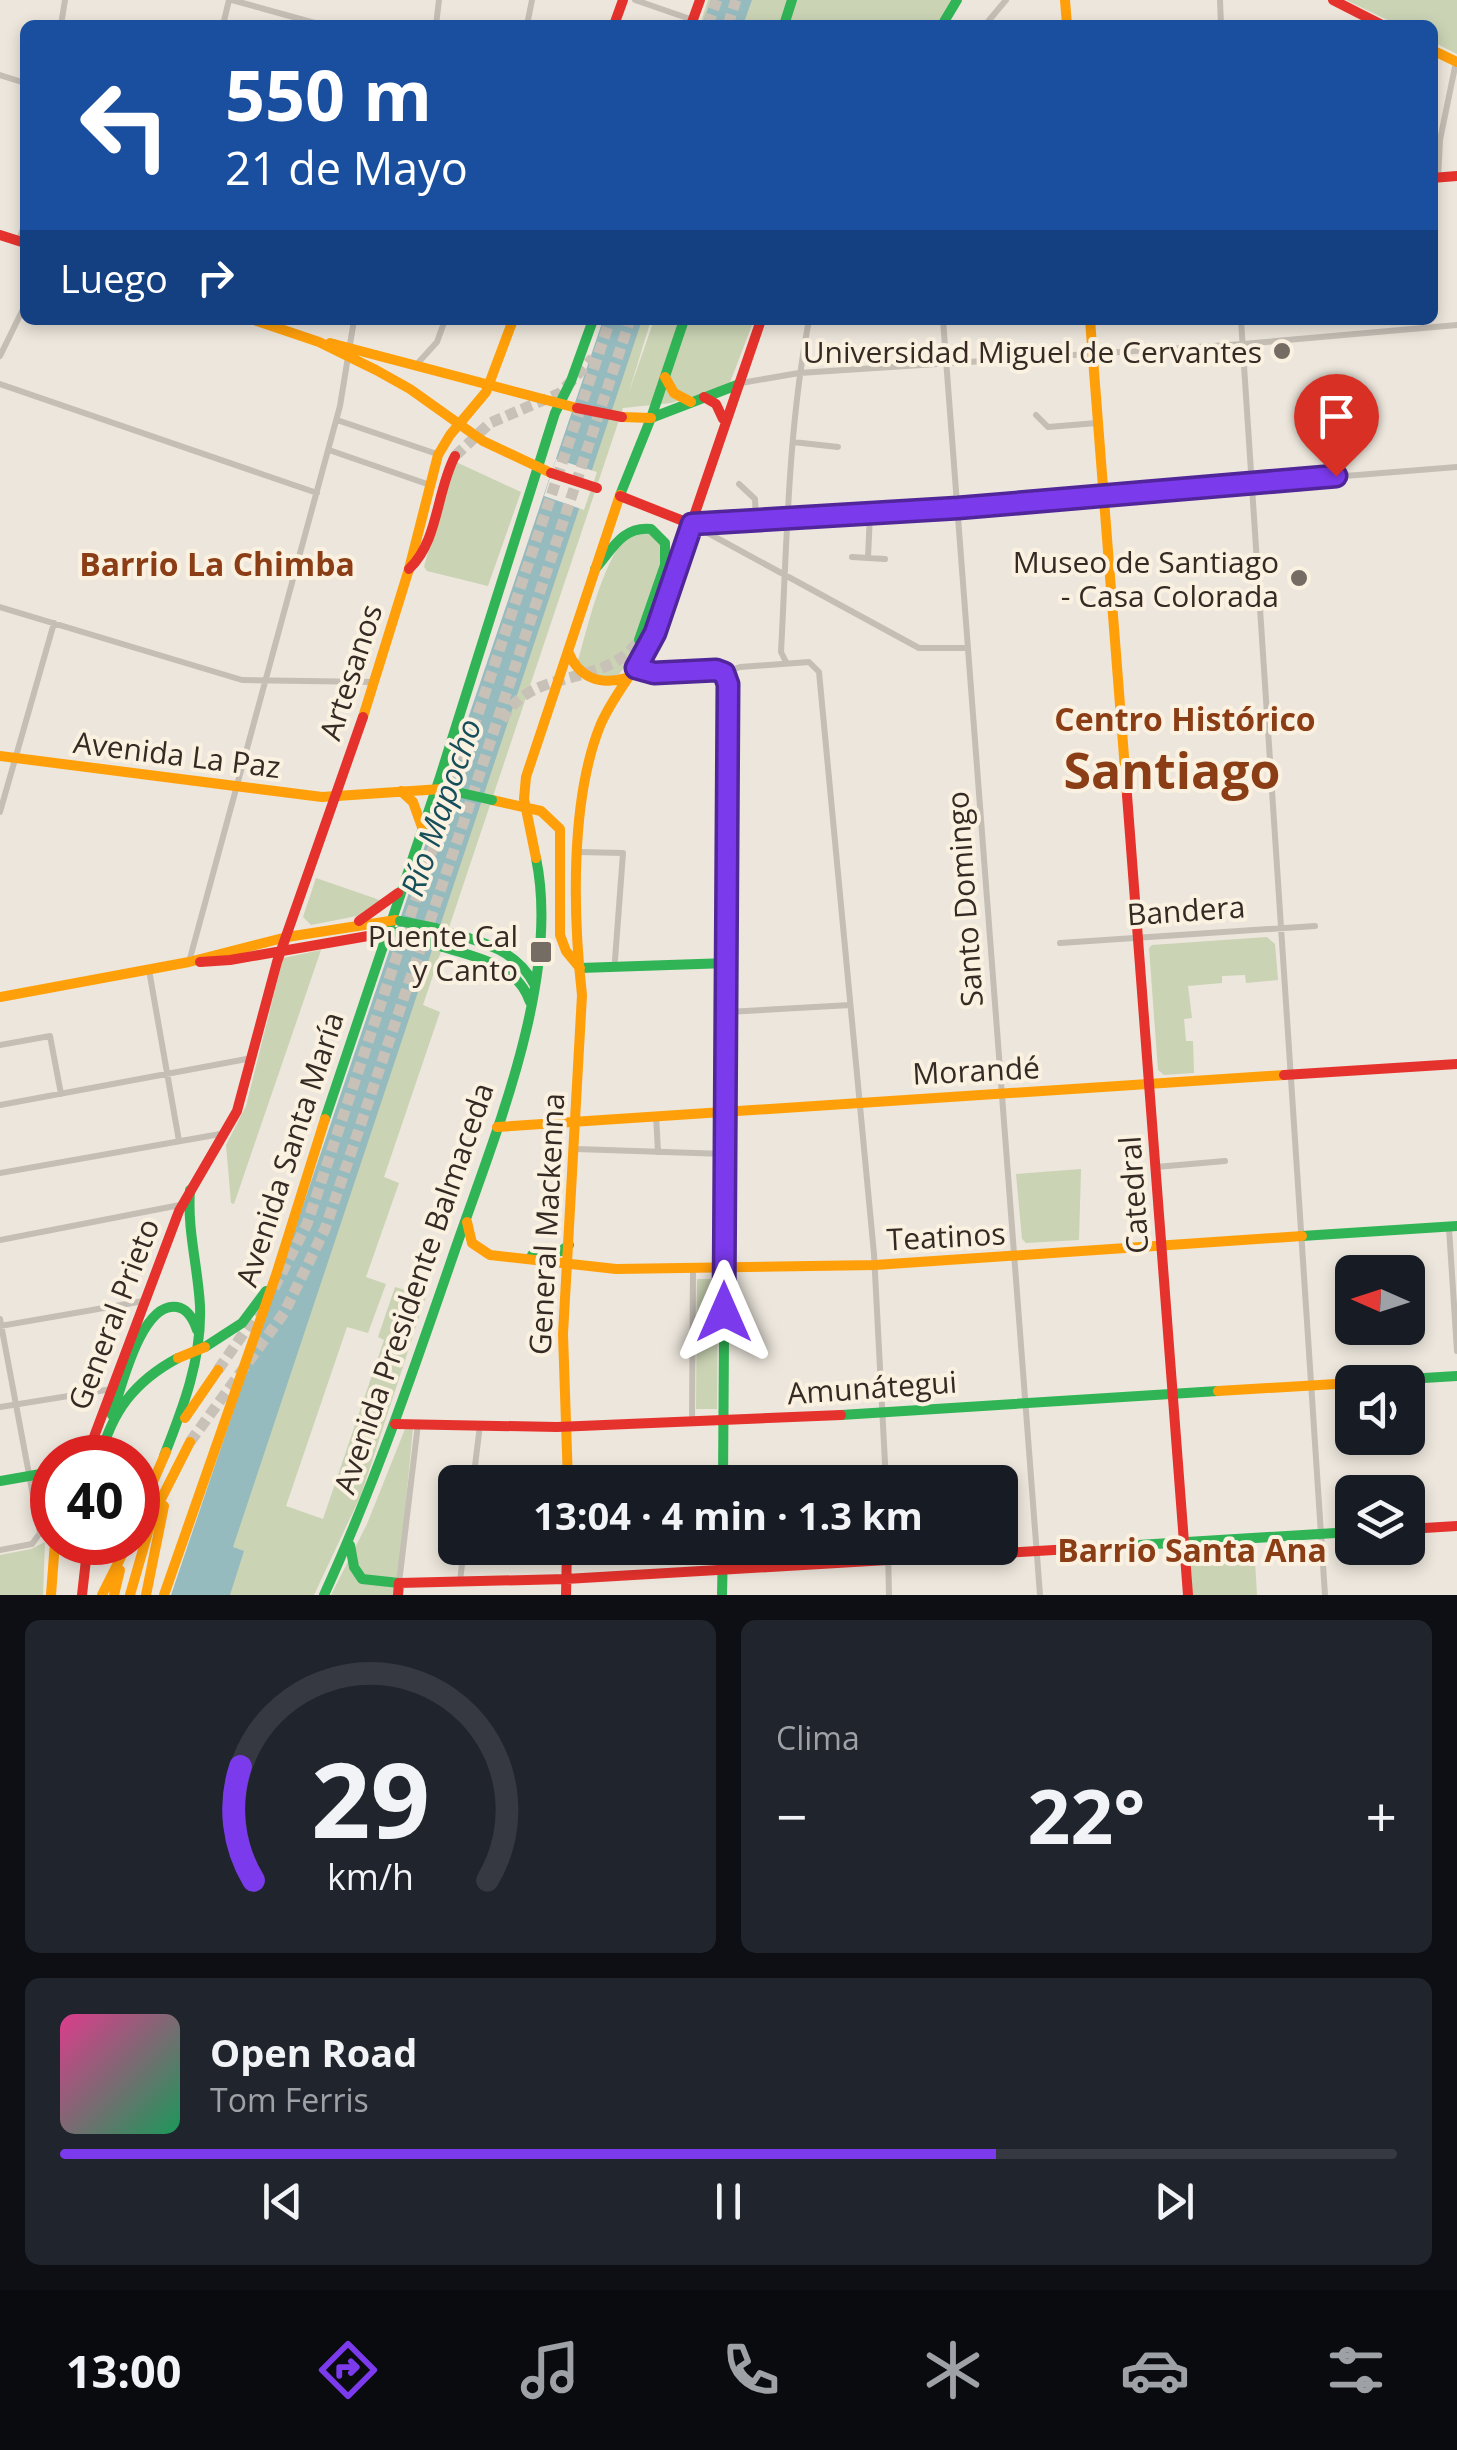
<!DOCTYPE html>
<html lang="es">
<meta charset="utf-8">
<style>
:root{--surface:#171b24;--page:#20242c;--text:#f1f3f6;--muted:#9ea1a6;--line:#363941;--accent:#7c3aed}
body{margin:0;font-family:"Open Sans",sans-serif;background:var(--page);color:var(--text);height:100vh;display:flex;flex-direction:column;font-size:38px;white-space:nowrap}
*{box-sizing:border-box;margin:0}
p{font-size:32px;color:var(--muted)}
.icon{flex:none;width:55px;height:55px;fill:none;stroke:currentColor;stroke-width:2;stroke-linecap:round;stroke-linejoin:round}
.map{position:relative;height:1595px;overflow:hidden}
.side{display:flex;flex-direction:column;gap:25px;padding:25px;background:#0d0f14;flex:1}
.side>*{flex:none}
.banner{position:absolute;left:20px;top:20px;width:1418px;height:305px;border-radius:15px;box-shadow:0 5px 15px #0003;background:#1a4fa0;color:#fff;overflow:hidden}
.needle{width:65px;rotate:273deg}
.tools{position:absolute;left:1335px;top:1255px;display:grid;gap:20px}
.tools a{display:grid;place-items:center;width:90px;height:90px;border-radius:15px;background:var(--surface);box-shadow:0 5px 15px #0003;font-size:50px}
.speed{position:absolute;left:30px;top:1435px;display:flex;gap:20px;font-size:50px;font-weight:700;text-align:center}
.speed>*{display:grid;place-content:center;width:130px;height:130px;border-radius:50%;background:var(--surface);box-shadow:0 5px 15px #0003;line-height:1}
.speed .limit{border:15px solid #d22;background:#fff;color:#111}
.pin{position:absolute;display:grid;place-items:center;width:85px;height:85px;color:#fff;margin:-102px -42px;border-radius:50% 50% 50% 0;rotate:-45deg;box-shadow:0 0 10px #0007}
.pin .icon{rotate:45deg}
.me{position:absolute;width:110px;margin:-55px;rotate:0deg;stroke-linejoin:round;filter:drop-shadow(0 0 8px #0008)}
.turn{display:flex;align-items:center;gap:35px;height:210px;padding:0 40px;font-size:45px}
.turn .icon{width:130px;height:130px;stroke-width:2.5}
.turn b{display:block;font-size:70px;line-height:85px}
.then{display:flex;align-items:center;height:95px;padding:0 40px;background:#0003;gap:20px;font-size:38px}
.big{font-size:75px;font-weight:700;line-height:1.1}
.side .widget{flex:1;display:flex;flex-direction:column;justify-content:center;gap:15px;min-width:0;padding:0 35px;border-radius:15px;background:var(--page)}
.side .dial{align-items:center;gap:0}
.dial svg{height:260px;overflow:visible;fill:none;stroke:var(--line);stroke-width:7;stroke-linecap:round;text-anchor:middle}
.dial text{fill:var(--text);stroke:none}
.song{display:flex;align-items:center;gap:30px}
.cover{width:120px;height:120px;border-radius:15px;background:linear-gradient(135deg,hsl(330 70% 55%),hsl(150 70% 35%))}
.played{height:10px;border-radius:5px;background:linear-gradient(90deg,var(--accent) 70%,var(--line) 70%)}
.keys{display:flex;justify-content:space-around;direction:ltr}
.heat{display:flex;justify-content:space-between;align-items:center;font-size:55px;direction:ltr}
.side .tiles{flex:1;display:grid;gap:25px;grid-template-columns:1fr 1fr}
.widget:last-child{grid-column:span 2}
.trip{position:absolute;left:438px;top:1465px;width:580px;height:100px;border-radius:15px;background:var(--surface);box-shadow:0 5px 15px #0003;font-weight:700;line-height:100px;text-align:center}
.tab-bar{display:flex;height:160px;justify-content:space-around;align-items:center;background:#090b0e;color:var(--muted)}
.tab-bar .icon{width:70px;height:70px}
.tab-bar .active{color:var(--accent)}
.tab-bar b{font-size:45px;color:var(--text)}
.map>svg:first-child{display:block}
</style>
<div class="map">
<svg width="1457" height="1595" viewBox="0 0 1457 1595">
<rect width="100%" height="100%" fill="#ece6dc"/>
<path fill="#cad3b4" d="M708,0h243l-15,25h-236z
M1346,0h111v54l-24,-12 -1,-17h-34z
M603,320h48l-23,75 26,-75h100l-25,65 -58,18 -48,5 -6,18 -194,579 17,7 -56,165 15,6 -33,94 20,7 -18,49 -21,-6 -61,179 37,13 61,-179 -6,-3 17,-50 31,9 -65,199 -47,100h-142l269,-787z
M456,462l65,30 -33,94 -61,-15 -3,-4 23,-86z
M647,531l13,13 1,16 -18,82 -29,39 -39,-9c12,-43 25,-103 52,-138z
M316,878l58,20 10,4 -17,12 -56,11 -8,-8z
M1267,937l8,7 3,36 -32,3 -1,-8 -23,1v7l-34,3 4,32 -8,1 2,22h7l1,32 -30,2 -6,-5 -9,-122 3,-3z
M321,950l-87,254 -3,-1 -5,-58 20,-39 37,-148z
M1081,1169l-2,71 -53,3 -4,-4 -6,-65z
M697,1279h21l-1,130h-21z
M413,1428l-16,167h-66l36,-71 38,-95z
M45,1542l-2,53h-43v-40l31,-6z
M1254,1544l3,51h-66l-3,-48z"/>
<path fill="#96bbbf" d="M711,0h41l-9,25h-41z
M603,320h39l-409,1227 11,4 -14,44h-59z"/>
<path fill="#ece6dc" d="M556,459l41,13 -13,38 -40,-14z"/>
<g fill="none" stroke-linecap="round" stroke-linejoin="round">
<path stroke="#c7c1b7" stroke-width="11" stroke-dasharray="11 5.5" stroke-linecap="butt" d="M708,25l9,-25
M728,25l8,-25
M455,456l35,-33 70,-30 33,-35
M502,720c30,-55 104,-31 137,-80
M274,1288l33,-64 303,-904
M218,1370l46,-66
M190,1442l94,-129 41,-84 140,-411 165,-498"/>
<path stroke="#c5beb5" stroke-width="6" d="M232,0l90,25
M635,0l58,20
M1220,0l1,25
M61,25l4,-25
M223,25l6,-25
M436,25l3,-25
M527,25l5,-25
M985,25l21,-25
M0,75l25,8
M1438,178l2,-38 16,-78
M19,241l6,-19
M943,320l97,1275
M1241,320l84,1275
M0,356l25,-51
M417,364l20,-22 8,-22
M741,383l58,-10 444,-29 214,-19
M0,384l317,109
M1036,415l12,12 49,-4
M337,420l100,34
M793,442l45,5
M329,450l101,35
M739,484l16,15 1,22
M691,524l258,-16 508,-41
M695,526l224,122h49
M852,557l33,2
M868,558l2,-45
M0,607l242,73 132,2
M786,662l-5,-10c6,-111 7,-223 28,-332
M723,673l17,-6 69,-5 10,10 55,582 12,228
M0,812l54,-189
M579,852l44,1 -8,107
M1060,943l255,-17
M189,962l151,-556 14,-86
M149,970l30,171
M727,1012l123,-7
M0,1045l50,-9 11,58
M0,1105l252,-47
M656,1115l2,37
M576,1149l149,5
M1156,1167l69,-6
M0,1173l226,-40
M1449,1228l8,123
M0,1240l180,-35
M0,1319l40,214 -8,11 -32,6
M0,1326l144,-25
M0,1407l112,-18
M692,1423l1,-154
M473,1482l7,-57
M862,1482l24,-1
M888,1548l1,47
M460,1581l4,-33
M399,1583l19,-159"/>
<path stroke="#30b455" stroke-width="10" d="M784,25l8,-25
M942,25l15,-25
M651,418l86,-33
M620,495l31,-77 33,-98
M595,569c17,-19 27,-43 56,-40l14,14v22l-26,75
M435,928c38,12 80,18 99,56
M443,947c35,11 74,17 87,55
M580,968l148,-5
M325,1119l115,-342 115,-364 16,-32 22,-61
M1302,1236l155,-10
M532,1255l29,-4 8,-6
M205,1347l37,-24 24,-32
M1358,1382l99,-6
M112,1415c9,-26 29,-114 65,-108 12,2 17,14 20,23
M841,1415l377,-24
M164,1456c19,-48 38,-97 36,-150 -2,-39 -13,-76 -10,-116
M100,1458c12,-47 35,-77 78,-100
M0,1481l52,-9
M723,1482l2,-289
M350,1545l4,22 8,12 37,4
M1122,1546l230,-14
M324,1595c52,-114 91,-229 132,-348 39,-113 105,-269 80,-389
M722,1595l1,-47"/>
<path stroke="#ff9f0a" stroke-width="10" d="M1065,0l2,25
M1432,50l25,12
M254,320l65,22 57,28 34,19 73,52 68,32
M1090,320l37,475
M330,343l247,65
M665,377l9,16 17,9
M622,417l29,1
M568,651c10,26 31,35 58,27
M363,717l46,-148 29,-114 12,-20 36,-43 27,-72
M0,756l322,41 119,-8
M401,791l12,11 9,25
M492,800l49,11 19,18v106l6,16 14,17
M536,858l-12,-59 2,-22 94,-282
M0,997l189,-35 98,-25 109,-17
M497,1127l787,-52
M467,1222l5,21 18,12 126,14 259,-4 427,-29
M1218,1391l134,-8
M185,1418l33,-48
M568,1482l-5,-148 19,-339c-9,-79 -12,-194 18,-269 14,-34 41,-60 54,-93
M138,1516l28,-64
M51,1595l4,-53
M102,1595l26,-52
M114,1595l6,-25
M130,1595l23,-80 37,-73
M146,1595l18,-89
M164,1595l112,-320 49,-156"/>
<path stroke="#e5322d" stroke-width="10" d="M1333,0l49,25
M614,25l9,-25
M691,25l9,-25
M1432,178l25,-2
M0,235l25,8
M704,397l12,7 7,15
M620,496l71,28
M409,569c30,-29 27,-77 46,-113
M654,633l107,-313
M635,667l19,6 63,-3 6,3 5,11 -3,509
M1127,795l61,800
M359,921l39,-28
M200,962l30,-2 161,-28
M1284,1075l173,-11
M395,1424l162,3 284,-12
M86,1458l93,-247 58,-100 40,-149 86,-245
M1408,1529l49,-3
M82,1595l6,-53
M398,1595l1,-12 167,-4 556,-33
M566,1595l1,-47"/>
<path stroke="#30b455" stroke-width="10" d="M444,789l48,11
M400,921l35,7
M396,932l47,15"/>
<path stroke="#ff9f0a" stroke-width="10" d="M178,1358l27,-11"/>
<path stroke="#e5322d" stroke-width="10" d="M577,408l45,9
M551,473l46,15"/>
</g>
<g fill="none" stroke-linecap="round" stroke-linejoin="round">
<g stroke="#51269a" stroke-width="25">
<path id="route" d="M724,1312l4,-628 -4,-11 -8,-3 -62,3 -18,-5 19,-35 37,-109 266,-16 378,-32"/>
</g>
<use href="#route" stroke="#7c3aed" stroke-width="18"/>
</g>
<g fill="#756c64" stroke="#fbf1e1" stroke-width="4">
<circle cx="1282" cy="351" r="10"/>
<circle cx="1299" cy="578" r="10"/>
<rect x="529" y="940" width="24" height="24" rx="5"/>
</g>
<g text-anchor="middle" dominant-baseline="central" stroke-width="8" stroke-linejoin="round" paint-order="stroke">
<g font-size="30" fill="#352b24" stroke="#fbf1e1" text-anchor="end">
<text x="1262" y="351">Universidad Miguel de Cervantes</text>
<text x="1279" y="561">Museo de Santiago<tspan x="1279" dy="34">- Casa Colorada</tspan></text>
<text x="518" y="935">Puente Cal<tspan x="518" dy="34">y Canto</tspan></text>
</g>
<g font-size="30" fill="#352b24" stroke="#fbf1e1">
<text transform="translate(350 672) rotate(-72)">Artesanos</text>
<text transform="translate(177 754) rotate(7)">Avenida La Paz</text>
<text transform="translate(964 899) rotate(-94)">Santo Domingo</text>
<text transform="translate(1186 910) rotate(-4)">Bandera</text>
<text transform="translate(976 1070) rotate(-3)">Morandé</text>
<text transform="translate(289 1149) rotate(-72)">Avenida Santa María</text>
<text transform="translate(1133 1195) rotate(-94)">Catedral</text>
<text transform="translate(546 1224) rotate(-87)">General Mackenna</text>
<text transform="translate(946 1236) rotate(-3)">Teatinos</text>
<text transform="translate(413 1288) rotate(-71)">Avenida Presidente Balmaceda</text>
<text transform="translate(113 1314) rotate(-69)">General Prieto</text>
<text transform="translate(872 1387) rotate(-4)">Amunátegui</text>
</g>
<g font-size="32" font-weight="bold" fill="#8b3d16" stroke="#fbf1e1">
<text x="217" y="563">Barrio La Chimba</text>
<text x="1185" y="718">Centro Histórico</text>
<text x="1192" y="1549">Barrio Santa Ana</text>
</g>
<g font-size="32" font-style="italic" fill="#164f5a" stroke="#fbf1e1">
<text transform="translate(440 807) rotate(-71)">Río Mapocho</text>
</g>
<g font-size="50" font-weight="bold" fill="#8b3d16" stroke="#fbf1e1">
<text x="1172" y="770">Santiago</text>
</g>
</g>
</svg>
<div class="tools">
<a><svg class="needle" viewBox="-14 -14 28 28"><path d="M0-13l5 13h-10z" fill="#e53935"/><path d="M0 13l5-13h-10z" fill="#9ea1a6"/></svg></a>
<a><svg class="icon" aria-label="sound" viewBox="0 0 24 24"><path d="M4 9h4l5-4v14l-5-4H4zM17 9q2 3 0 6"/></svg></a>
<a><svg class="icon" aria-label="layers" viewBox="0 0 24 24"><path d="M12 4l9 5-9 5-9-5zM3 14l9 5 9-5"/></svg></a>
</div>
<div class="speed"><div class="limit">40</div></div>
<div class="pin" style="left:1336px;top:476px;background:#d93025"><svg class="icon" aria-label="arrive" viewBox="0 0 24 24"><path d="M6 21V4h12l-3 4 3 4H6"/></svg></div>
<svg class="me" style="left:724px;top:1312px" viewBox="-20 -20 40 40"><path d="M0-17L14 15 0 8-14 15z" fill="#7c3aed" stroke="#fff" stroke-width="4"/></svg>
<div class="trip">13:04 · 4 min · 1.3 km</div>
<div class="banner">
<div class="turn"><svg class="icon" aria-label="left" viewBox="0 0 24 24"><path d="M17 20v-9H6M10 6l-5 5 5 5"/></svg><div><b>550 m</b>21 de Mayo</div></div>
<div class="then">Luego<svg class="icon" aria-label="right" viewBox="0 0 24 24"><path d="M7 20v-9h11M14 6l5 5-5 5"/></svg></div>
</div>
</div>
<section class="side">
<div class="tiles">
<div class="widget dial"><svg viewBox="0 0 100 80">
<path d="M14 69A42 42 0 1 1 86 69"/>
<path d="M14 69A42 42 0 0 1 10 34" stroke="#7c3aed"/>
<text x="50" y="56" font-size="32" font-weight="700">29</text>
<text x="50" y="72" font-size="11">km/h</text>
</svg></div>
<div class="widget"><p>Clima</p>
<div class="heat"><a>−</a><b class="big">22°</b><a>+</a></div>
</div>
<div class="widget">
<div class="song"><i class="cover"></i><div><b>Open Road</b><p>Tom Ferris</p></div></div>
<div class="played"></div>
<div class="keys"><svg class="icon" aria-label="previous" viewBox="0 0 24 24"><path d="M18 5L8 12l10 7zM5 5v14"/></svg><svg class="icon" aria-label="pause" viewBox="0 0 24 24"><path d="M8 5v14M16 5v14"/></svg><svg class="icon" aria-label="next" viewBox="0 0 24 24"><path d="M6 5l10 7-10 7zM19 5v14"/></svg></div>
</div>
</div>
</section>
<nav class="tab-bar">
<b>13:00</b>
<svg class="icon active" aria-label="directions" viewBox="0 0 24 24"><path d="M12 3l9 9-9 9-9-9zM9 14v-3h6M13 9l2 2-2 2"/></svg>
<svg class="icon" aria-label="music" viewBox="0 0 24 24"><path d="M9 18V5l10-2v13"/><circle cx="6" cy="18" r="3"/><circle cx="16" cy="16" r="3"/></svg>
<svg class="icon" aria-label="phone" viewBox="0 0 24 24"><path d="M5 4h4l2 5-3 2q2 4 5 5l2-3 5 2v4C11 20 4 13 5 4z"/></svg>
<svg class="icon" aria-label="climate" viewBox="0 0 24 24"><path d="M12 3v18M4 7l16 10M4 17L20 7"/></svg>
<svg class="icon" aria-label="car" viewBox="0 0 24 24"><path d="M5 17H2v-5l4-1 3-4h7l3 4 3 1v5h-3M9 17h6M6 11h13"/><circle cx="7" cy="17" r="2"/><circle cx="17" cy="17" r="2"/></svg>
<svg class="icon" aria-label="filters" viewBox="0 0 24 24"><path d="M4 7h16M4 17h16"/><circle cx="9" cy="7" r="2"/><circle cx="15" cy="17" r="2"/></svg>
</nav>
